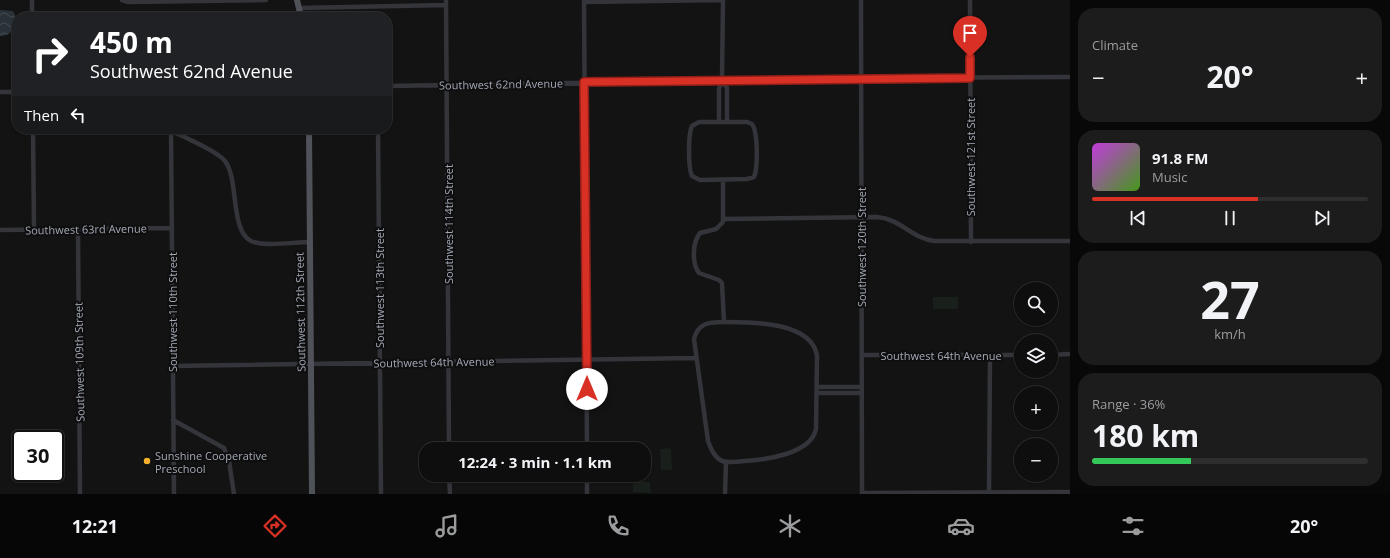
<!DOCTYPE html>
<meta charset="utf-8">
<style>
:root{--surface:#0e0e0f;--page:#1c1c1d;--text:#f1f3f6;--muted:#9b9c9e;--line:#2e2e2f;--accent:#d93025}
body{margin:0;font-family:"Open Sans",sans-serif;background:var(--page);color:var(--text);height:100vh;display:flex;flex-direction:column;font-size:15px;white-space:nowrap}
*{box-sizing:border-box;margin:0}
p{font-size:13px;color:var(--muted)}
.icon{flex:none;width:22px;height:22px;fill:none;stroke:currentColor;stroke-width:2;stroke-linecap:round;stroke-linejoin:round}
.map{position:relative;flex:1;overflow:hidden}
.details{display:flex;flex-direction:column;gap:8px;padding:8px;background:#080808;width:320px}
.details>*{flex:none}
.hud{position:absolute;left:12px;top:12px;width:380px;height:122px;border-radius:16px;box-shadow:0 1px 3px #0004,0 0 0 1px var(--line);background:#202124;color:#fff;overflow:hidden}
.fabs{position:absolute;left:1014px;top:282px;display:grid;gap:8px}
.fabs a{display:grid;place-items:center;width:44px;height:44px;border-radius:50%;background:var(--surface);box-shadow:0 1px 3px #0004,0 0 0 1px var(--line);font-size:20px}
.speed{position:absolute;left:12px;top:430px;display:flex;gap:8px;font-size:20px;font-weight:700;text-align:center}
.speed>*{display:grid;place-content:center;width:52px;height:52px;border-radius:50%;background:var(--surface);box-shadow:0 1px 3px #0004,0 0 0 1px var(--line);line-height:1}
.speed .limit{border:2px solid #111;border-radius:6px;background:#fff;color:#111}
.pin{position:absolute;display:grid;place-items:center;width:34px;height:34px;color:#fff;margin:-41px -17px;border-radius:50% 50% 50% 0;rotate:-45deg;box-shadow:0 0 4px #0007}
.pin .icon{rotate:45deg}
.me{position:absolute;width:44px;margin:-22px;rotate:0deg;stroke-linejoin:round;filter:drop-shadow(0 0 3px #0008)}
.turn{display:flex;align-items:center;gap:14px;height:84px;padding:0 12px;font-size:18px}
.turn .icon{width:52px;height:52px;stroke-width:2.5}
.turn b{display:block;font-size:28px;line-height:34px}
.then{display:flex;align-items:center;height:38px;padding:0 12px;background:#0003;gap:8px;font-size:15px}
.big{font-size:30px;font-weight:700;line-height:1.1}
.details .tile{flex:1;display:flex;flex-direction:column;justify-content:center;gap:6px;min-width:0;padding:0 14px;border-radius:16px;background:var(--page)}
.details .dial{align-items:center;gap:0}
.dial b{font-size:52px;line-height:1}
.song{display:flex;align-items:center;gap:12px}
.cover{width:48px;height:48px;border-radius:6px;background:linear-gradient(135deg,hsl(290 70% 55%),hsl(100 70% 35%))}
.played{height:4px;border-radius:2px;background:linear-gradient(90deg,var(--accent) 60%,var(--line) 60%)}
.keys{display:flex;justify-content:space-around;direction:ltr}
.heat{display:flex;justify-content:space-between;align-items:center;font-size:22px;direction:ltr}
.charge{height:6px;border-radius:3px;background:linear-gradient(90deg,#34c759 36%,var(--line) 0)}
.trip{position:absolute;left:419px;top:442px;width:232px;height:40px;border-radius:16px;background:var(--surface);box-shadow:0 1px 3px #0004,0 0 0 1px var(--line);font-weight:700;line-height:40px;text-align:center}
.tab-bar{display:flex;height:64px;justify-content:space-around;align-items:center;background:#060606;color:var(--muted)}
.tab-bar .icon{width:28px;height:28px}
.tab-bar .on{color:var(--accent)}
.tab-bar b{font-size:18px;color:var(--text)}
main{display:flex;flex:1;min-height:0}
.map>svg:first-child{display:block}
</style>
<main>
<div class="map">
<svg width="1070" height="494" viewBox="0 0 1070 494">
<defs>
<pattern id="water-waves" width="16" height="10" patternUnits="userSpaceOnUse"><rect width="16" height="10" fill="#293238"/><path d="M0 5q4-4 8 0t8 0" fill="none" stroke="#454d53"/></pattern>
</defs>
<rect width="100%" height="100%" fill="#131314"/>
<path fill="#191f1a" d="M933,297h25v12h-25z
M671,448l1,22h-11l-1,-21z
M633,482h17l1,11 -18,-1z"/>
<path fill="url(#water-waves)" d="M0,10l13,1 2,4c-1,11 -1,21 -15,21z"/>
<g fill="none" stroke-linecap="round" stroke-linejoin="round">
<path stroke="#34353a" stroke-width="4.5" d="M32,0v17
M122,0l6,2 138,-2
M446,0l3,449
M584,0l3,449
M861,0l1,494
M970,0l1,242
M584,2l139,-2 -1,80 -3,9v33
M299,8l147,-3
M722,80l5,8v34
M387,86l478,-8 205,-1
M0,92h17
M699,122h48l5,2c6,8 6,44 2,53l-7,2 -47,1 -8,-4c-4,-8 -4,-42 0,-50z
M33,129l1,101
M171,129l3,365
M378,129l3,365
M171,131c12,5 47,21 54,30 14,18 5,70 26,80 14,6 43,1 59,1
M723,180v42l-7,7 -16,4c-8,10 -8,31 -1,40l20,7 3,3 2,39
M723,219l154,-2c24,2 34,21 57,24h136
M78,229l2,265
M0,230l172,-2
M724,322c26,0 88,-1 93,34l-1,73c-5,25 -51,31 -72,32 -7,1 -16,2 -22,0 -8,-4 -11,-12 -14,-20l-14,-102c4,-16 15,-17 30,-17z
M862,355h159
M1051,355l19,-1
M172,366l523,-8
M817,387h45
M817,393h45
M173,420l51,28 5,13 5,33
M449,475l1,19
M587,475v19
M862,493l208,-1
M725,494l1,-32
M989,494l1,-139"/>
<path stroke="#505259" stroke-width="6" d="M297,0l4,17
M309,129l3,365"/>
</g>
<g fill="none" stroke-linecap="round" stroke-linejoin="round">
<g stroke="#8d1f18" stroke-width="10">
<path id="route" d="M587,389l-3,-307 386,-4v-21"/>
</g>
<use href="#route" stroke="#d93025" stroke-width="7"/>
</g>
<circle fill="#f3b02c" stroke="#0e0e0f" stroke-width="1.5" cx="147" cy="461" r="4"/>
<g text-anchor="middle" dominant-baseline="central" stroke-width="4" stroke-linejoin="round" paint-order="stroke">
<g font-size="11" fill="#a4a9b5" stroke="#0e0e0f">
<text transform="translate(501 84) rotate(-1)">Southwest 62nd Avenue</text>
<text transform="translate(970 157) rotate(-90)">Southwest 121st Street</text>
<text transform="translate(448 224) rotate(-90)">Southwest 114th Street</text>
<text transform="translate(86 229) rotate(-1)">Southwest 63rd Avenue</text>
<text transform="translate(861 247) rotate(-90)">Southwest 120th Street</text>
<text transform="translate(379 288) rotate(-90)">Southwest 113th Street</text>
<text transform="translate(172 312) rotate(-90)">Southwest 110th Street</text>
<text transform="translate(300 312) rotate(-91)">Southwest 112th Street</text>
<text x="941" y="355">Southwest 64th Avenue</text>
<text transform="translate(79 362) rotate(-91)">Southwest 109th Street</text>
<text transform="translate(434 362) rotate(-1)">Southwest 64th Avenue</text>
</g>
<g font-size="11" fill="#a4a9b5" stroke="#0e0e0f" text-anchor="start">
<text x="155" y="455">Sunshine Cooperative<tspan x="155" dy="13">Preschool</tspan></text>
</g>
</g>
</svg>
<div class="fabs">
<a><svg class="icon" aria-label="search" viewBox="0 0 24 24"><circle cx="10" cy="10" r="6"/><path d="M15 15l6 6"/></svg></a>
<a><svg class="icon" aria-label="layers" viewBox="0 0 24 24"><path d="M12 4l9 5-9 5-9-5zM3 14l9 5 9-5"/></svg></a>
<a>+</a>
<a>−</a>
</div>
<div class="speed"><div class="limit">30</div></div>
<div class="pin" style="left:970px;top:57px;background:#d93025"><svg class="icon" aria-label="arrive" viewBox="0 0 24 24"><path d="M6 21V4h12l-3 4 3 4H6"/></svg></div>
<svg class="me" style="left:587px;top:389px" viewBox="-20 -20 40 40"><circle r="19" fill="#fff"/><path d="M0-13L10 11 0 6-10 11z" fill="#d93025"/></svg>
<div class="trip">12:24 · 3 min · 1.1 km</div>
<div class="hud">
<div class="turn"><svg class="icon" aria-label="right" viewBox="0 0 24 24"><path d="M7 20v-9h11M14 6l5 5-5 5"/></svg><div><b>450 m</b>Southwest 62nd Avenue</div></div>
<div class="then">Then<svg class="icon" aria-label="left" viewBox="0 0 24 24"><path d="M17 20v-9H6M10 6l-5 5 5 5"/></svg></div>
</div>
</div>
<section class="details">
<div class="tile"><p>Climate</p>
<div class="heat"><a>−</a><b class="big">20°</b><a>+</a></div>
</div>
<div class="tile">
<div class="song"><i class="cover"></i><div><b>91.8 FM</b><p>Music</p></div></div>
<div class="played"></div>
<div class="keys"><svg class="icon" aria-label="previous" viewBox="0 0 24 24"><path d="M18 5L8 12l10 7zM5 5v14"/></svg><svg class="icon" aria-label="pause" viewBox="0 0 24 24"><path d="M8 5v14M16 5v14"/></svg><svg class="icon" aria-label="next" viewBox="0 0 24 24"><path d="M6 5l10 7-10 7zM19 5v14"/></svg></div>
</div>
<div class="tile dial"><b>27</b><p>km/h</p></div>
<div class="tile"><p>Range · 36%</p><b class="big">180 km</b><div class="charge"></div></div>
</section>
</main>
<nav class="tab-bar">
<b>12:21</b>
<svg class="icon on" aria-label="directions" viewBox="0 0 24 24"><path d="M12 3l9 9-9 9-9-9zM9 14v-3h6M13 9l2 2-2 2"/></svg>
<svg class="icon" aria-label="music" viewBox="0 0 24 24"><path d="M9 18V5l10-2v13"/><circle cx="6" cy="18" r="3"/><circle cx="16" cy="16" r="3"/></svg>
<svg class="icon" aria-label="phone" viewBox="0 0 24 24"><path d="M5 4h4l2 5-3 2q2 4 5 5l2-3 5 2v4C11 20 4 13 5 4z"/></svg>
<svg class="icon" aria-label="climate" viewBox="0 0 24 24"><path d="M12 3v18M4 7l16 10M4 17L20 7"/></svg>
<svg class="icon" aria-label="car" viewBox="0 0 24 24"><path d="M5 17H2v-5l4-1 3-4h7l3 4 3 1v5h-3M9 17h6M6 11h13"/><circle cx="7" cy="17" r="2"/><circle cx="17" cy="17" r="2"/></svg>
<svg class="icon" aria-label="filters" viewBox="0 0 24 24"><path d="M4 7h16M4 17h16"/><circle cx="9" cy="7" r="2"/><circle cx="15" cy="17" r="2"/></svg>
<b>20°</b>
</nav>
